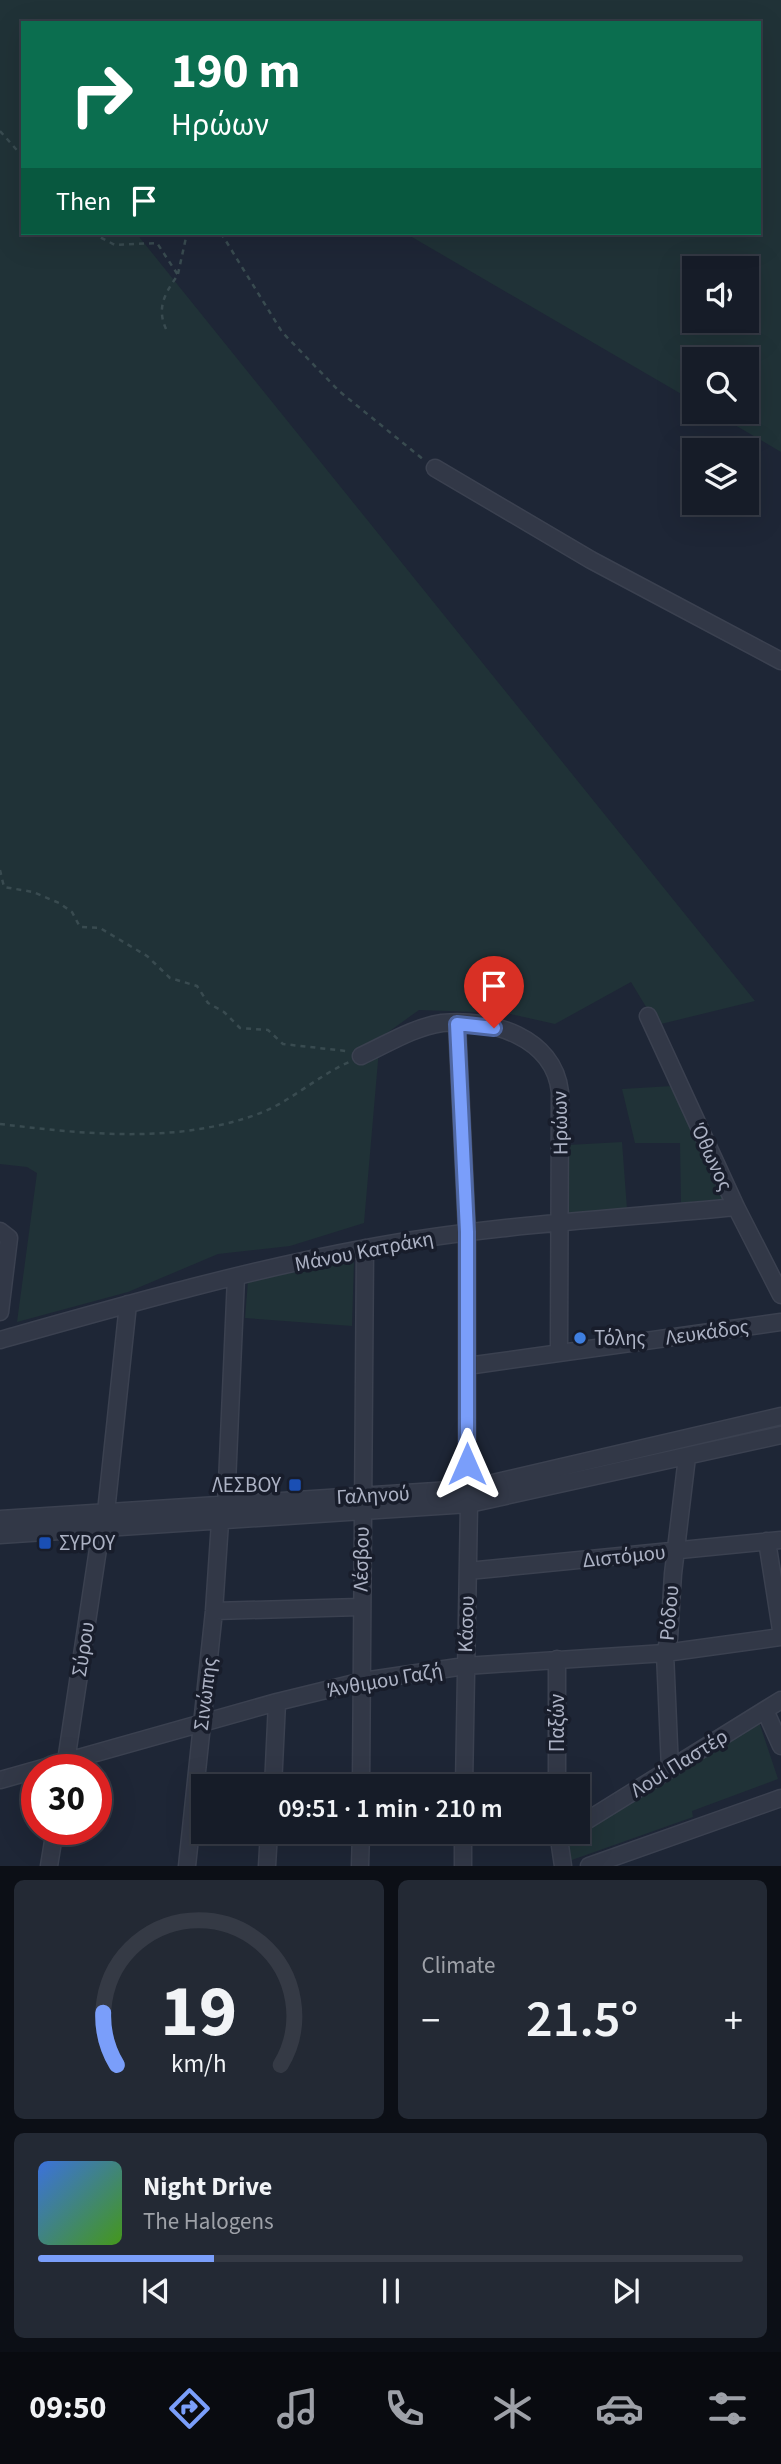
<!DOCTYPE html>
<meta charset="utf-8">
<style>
:root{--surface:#161c28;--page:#232934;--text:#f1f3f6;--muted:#9ea1a8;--line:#353a45;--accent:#7a9efa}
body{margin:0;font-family:"Source Sans 3",sans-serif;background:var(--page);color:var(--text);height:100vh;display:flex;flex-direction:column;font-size:26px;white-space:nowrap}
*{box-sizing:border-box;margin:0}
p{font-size:23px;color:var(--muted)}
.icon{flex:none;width:38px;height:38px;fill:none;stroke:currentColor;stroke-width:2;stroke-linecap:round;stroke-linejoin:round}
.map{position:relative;height:1866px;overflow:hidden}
.drawer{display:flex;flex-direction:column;gap:14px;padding:14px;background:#0c0f16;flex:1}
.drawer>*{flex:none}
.top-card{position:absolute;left:21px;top:21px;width:740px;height:214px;border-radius:0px;box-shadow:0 7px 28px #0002,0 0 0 2px var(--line);background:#0b6e4f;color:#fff;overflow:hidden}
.fabs{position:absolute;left:682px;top:256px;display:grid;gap:14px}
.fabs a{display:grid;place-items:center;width:77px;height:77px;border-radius:0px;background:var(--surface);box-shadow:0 7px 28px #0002,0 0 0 2px var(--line);font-size:35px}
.speed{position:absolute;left:21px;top:1754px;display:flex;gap:14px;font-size:35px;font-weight:700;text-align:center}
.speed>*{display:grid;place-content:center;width:91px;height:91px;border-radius:50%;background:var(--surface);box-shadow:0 7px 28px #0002,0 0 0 2px var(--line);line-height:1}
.speed .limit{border:10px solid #d22;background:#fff;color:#111}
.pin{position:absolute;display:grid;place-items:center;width:60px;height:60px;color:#fff;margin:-72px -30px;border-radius:50% 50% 50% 0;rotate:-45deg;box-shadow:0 0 7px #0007}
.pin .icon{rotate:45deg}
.me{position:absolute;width:77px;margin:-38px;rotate:0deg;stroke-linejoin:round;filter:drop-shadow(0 0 5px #0008)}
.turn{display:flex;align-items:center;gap:24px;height:147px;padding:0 35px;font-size:32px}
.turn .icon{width:91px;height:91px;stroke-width:2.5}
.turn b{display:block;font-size:49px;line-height:60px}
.then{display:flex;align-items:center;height:66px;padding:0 35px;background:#0003;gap:14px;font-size:26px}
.big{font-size:52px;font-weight:600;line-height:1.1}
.drawer .card{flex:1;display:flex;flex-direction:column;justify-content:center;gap:10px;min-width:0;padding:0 24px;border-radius:10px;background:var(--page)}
.drawer .dial{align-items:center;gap:0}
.dial svg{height:182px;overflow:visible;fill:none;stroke:var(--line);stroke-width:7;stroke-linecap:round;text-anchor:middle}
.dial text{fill:var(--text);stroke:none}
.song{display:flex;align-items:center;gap:21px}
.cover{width:84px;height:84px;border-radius:10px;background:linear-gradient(135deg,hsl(220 70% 55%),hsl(100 70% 35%))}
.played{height:7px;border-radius:4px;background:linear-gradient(90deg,var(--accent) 25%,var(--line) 25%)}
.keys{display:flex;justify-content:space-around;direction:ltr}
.heat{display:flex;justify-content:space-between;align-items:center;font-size:38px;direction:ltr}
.drawer .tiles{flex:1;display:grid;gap:14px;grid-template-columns:1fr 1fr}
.card:last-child{grid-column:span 2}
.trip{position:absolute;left:191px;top:1774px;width:399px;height:70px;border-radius:0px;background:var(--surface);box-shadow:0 7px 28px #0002,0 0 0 2px var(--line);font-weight:600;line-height:70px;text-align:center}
.menu{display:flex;height:112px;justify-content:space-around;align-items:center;background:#090b10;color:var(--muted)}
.menu .icon{width:49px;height:49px}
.menu .current{color:var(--accent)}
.menu b{font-size:32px;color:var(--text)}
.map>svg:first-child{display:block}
</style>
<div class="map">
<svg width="781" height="1866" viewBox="0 0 781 1866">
<rect width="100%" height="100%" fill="#1e2636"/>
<path fill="#203237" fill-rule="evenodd" d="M0,0h781v452l-70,-41h36v-52h-52v43l-290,-169h355v-210h-737v210h113l619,768 -98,24 -26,-43 -76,42 -49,-11 -87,-3 -39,28 -16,185 -74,23 -72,8 -90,38 -111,30 20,-149 -10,-6 -27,-3zM695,268h52v52h-52z
M672,1086l51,113 -42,4 -1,-60h-45l-13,-54z
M622,1142l5,67 -60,4 1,-68z
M354,1261l-2,65 -107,-8 3,-37z
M759,1722l19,57 -86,32 1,6 -124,44 -6,-22z"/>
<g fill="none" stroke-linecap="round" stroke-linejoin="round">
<g stroke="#3b4150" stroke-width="19">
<path id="minor" d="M435,468l156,92 190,101
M648,1016l88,191 45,88
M457,1024l10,208v257
M361,1056c26,-12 53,-29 81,-33 49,-5 112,14 118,69l-1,259
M0,1231l9,7 -9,74
M0,1340c121,-34 243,-69 366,-92 122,-23 247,-29 370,-41
M467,1366l314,-44
M226,1506l10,-229
M106,1512l22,-208
M0,1519l467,-30 314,-73
M0,1535l469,-31 312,-69
M767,1541l14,89
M468,1571l313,-31
M214,1611l146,-4
M557,1659v128
M765,1710l16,36
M65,1768l36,-239
M670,1769l-5,-116 4,-15 4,-64 14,-117
M0,1780l277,-78 86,-21 102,-15 200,-13 116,-16
M273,1787l4,-85
M361,1787l4,-539
M464,1787l5,-283
M578,1826l203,-126
M558,1832l5,34
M49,1866l6,-37
M187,1866l27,-255 6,-89
M267,1866l2,-34
M360,1866l1,-34
M463,1866v-34
M589,1866l192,-68"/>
</g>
<path stroke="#394b50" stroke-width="2.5" stroke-dasharray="5 5" stroke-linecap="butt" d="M0,131l23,26
M92,233l23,12 42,-2 21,32c-14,19 -22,34 -11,56
M221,233l61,99 57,59 85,69
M178,274l9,-41
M0,870l4,17 29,5 26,11 13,9 8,15 20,1 47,28 23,22 27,8 11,17 16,9 16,16 28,2 15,14 63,7
M0,1124c84,10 174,20 255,-9 33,-11 62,-39 94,-53"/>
<use href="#minor" stroke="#323847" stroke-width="16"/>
</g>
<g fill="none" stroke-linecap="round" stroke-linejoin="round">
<g stroke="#4f67a2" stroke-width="18">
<path id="route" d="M467,1464v-232l-10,-208 37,4"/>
</g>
<use href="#route" stroke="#7a9efa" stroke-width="12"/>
</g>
<circle fill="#3f7fe0" stroke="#181d2b" stroke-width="2.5" cx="580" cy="1338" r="7"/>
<g fill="#1a4fb4" stroke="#181d2b" stroke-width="2.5">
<rect x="288" y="1478" width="14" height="14" rx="3.5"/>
<rect x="38" y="1536" width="14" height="14" rx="3.5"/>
</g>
<g text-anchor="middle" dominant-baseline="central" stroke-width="7" stroke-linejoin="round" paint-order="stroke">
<g font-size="21" fill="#acb2c4" stroke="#181d2b">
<text transform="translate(560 1123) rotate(-91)">Ηρώων</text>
<text transform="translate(712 1157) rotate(65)">Όθωνος</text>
<text transform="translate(364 1251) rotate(-11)">Μάνου Κατράκη</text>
<text transform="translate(707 1332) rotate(-8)">Λευκάδος</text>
<text transform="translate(373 1495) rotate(-3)">Γαληνού</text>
<text transform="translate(624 1556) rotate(-6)">Διστόμου</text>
<text transform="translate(361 1559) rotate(-89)">Λέσβου</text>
<text transform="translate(669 1613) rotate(-85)">Ρόδου</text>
<text transform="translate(466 1624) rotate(-88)">Κάσου</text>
<text transform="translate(83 1649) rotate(-81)">Σύρου</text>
<text transform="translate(385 1680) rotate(-10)">Άνθιμου Γαζή</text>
<text transform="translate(205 1694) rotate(-83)">Σινώπης</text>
<text transform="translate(557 1723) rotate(-90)">Παξών</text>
<text transform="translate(679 1763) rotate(-32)">Λουί Παστέρ</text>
</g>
<g font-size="21" fill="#acb2c4" stroke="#181d2b" text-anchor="start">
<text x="594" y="1338">Τόλης</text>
<text x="281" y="1485" text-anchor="end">ΛΕΣΒΟΥ</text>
<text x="59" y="1543">ΣΥΡΟΥ</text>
</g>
</g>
</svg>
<div class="fabs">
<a><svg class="icon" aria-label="sound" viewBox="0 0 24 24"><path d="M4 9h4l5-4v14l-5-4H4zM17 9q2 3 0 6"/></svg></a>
<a><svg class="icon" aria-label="search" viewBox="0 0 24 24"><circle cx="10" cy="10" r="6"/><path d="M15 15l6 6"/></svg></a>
<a><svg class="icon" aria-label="layers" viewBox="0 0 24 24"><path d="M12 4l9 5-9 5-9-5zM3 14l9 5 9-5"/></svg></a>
</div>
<div class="speed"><div class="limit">30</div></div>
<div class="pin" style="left:494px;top:1028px;background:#d93025"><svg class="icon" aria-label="arrive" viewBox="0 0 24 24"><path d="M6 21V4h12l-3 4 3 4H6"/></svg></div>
<svg class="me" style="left:467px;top:1464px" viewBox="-20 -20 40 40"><path d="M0-17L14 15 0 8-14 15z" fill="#7a9efa" stroke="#fff" stroke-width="4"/></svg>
<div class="trip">09:51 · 1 min · 210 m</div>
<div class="top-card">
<div class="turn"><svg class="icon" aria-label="right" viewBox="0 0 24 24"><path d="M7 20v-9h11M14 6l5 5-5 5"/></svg><div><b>190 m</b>Ηρώων</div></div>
<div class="then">Then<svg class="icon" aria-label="arrive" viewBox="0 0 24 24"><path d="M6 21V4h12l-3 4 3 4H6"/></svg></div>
</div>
</div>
<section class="drawer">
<div class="tiles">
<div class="card dial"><svg viewBox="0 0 100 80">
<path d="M14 69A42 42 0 1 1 86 69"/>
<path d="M14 69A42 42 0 0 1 8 46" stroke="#7a9efa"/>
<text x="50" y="56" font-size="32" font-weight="700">19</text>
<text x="50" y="72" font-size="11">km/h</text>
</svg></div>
<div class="card"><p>Climate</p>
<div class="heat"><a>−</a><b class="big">21.5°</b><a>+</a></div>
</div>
<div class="card">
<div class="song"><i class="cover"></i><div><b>Night Drive</b><p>The Halogens</p></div></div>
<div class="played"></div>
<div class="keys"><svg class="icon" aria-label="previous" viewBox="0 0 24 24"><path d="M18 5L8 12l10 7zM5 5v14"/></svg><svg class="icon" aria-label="pause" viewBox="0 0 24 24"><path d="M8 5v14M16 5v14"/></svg><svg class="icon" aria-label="next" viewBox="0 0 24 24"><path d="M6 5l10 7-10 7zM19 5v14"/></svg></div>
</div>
</div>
</section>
<nav class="menu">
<b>09:50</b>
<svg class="icon current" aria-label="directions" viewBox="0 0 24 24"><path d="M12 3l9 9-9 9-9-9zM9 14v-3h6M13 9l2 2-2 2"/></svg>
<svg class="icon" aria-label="music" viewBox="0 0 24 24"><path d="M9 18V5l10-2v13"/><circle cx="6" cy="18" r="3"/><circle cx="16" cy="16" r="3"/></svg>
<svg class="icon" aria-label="phone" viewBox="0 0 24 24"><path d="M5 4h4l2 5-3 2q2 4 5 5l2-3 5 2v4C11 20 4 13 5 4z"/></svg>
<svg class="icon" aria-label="climate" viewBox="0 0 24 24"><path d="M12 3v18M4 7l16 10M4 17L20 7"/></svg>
<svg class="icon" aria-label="car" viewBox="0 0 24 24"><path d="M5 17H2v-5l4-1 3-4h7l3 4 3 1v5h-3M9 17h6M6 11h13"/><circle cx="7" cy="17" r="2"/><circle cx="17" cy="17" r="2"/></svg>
<svg class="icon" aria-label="filters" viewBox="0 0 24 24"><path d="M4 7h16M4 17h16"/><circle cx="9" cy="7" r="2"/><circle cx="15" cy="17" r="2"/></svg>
</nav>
